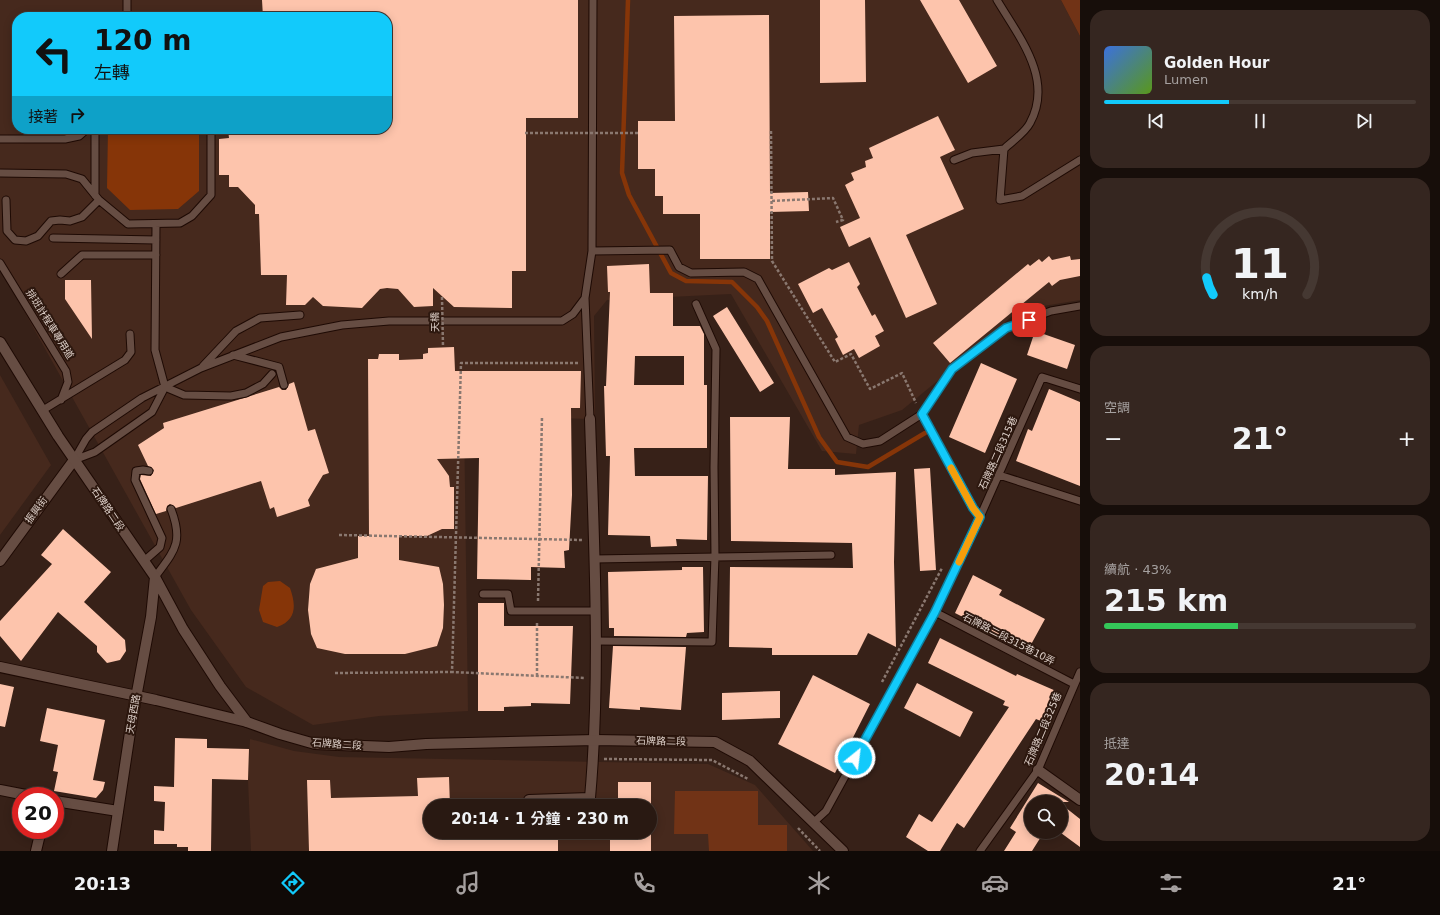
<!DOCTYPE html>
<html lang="zh-TW">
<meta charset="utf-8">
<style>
:root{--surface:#291912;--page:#352620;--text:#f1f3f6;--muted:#a5a09f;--line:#453832;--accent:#12cafb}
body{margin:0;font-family:"DejaVu Sans","Noto Sans TC",sans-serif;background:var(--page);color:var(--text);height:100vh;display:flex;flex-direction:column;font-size:15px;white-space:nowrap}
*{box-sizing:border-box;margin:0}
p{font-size:13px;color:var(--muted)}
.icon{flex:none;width:22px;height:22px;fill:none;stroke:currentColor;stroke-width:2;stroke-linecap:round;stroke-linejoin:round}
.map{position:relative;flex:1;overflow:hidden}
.drawer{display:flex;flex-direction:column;gap:10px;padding:10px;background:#170e0a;width:360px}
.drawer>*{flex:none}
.hud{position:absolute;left:12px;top:12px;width:380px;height:122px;border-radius:16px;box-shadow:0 2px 10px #0003,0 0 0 1px var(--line);background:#12cafb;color:#111;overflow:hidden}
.buttons{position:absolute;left:1024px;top:795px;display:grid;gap:8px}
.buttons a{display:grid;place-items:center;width:44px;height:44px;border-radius:50%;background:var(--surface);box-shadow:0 2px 10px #0003,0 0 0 1px var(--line);font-size:20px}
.speed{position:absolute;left:12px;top:787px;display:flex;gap:8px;font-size:20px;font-weight:700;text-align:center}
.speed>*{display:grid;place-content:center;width:52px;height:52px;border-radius:50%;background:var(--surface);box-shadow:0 2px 10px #0003,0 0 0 1px var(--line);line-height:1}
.speed .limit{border:6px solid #d22;background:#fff;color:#111}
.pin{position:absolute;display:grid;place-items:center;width:34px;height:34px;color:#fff;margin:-17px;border-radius:8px;box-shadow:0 2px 6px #0006}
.me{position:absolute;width:44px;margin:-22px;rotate:29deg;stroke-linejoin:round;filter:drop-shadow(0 0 3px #0008)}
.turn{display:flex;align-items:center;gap:14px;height:84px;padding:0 16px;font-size:18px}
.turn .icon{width:52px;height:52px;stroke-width:2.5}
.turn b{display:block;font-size:28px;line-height:34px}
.then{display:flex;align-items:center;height:38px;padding:0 16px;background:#0003;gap:8px;font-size:15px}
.big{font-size:30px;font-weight:600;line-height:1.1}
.drawer .card{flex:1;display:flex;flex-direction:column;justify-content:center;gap:6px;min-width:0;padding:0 14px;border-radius:16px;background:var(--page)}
.drawer .dial{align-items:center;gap:0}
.dial svg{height:104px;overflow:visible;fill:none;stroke:var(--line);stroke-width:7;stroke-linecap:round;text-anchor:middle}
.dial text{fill:var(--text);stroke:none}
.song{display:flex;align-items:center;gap:12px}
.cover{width:48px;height:48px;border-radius:6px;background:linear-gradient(135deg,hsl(220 70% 55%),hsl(90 70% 35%))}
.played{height:4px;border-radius:2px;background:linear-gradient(90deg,var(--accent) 40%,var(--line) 40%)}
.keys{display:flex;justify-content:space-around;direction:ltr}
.heat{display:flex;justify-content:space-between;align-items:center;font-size:22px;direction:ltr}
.charge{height:6px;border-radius:3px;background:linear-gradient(90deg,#34c759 43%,var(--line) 0)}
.trip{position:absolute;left:423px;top:799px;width:234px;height:40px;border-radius:20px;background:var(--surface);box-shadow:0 2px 10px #0003,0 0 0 1px var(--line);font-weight:600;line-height:40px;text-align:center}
.dock{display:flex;height:64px;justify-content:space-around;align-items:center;background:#100a07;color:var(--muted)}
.dock .icon{width:28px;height:28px}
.dock .current{color:var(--accent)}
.dock b{font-size:18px;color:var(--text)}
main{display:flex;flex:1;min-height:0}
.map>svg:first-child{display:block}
</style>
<main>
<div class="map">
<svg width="1080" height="851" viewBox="0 0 1080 851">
<rect width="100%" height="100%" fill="#372118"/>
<path fill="#46291d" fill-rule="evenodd" d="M0,0h1061l19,36v264l-61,10 -67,59 -50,41 -43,15 -3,29 -34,-3 -91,-157 -124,6 -13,16 1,98 -5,5 -126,-4 4,296 -89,5 -66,9 -67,-38 -55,-77 -191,-342zM17,17h370v112h-370z
M0,375l51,90 -51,70z
M250,739l44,12 45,6 369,7 47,21 58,66h-562l-3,-71zM430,806h220v26h-220z"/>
<path fill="#713316" d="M1061,0h19v36z
M675,791h83v34h29v26h-78l-1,-17h-34z"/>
<path fill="#863508" d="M108,129h91v62l-21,18 -48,1 -23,-22z
M280,581l10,7c6,17 7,32 -13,39l-14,-5 -4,-12 4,-24 5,-4z"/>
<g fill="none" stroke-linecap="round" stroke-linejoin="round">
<path stroke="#863508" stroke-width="4.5" d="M628,0l-6,173 7,22 42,78 15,8 46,1 25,25 10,14 52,116 18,25 31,5 57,-34"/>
</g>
<path fill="#fdc4ac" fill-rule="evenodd" d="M262,0h316v118h-52v153h-14v37l-58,-1 -21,-19v18l-19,1 -16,-18 -11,-1 -7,1 -18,19 -39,-2 -10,-9 -8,8h-19l1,-30h-26l-2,-61h-4v-9l-17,-18h-9v-12h-10v-36l10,-1 -1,-9h159v-112h-124z
M820,0h45l1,82 -46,1z
M920,0h39l38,66 -29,17z
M769,15l1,178 38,-1 1,19 -39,1v47h-70v-45h-37v-18h-8v-27h-17v-48h37l-1,-105z
M938,116l17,34 -15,7 24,52 -58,26 31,69 -31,14 -36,-81 -21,10 -9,-20 20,-9 -15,-33 9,-5 -3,-7 15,-6 -1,-6 8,-3 -4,-10z
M1049,256l3,4 18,-4 1,4 9,-1v17l-20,4 -8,6 -3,-4 -99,81 -17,-20 95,-79 2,2 9,-7 3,3z
M849,262l11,22 -3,3 15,29 3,-2 9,17 -9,5 5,10 -21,12 -5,-9 -11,6 -8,-16 3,-2 -16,-29 -9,5 -15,-29 31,-16 3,2z
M649,264l1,29h23v33h27l4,8v51h3v63h-73l1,28h73l-1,64 -31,-1 1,7 -26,1 -1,-11 -42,-1 2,-79h-4l-2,-70h2l4,-94h-2l-1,-26zM635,356h49v29h-50z
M65,280h26l1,59 -27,-40z
M727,307l47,76 -14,9 -47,-76z
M1035,331l40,14 -8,24 -40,-14z
M454,347l1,24h126l-1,37h-9l1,87 -3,55 -5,1 1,17 -34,-1v13l-54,-1 2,-121 -42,1 12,17 1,11h4v42h-12l-15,7h-28v24l40,7 4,17 1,21 -1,23 -6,18 -32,8h-60l-28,-6 -6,-14 -3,-24 2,-26 6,-15 42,-11v-22h11l-1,-177h10l1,-5h20v6l24,-1v-5l5,-1v-5z
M981,363l36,16 -32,74 -36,-16z
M294,382l14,49 7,-2 14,44 -6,2 -15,25 2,6 -33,11 -3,-10 -4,2 -9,-28 -85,27 -6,-4 -3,2 -1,5 -10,3 -16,-35 1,-4 10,1 3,-6 -6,-4 -10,-21 26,-17 -1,-5 116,-36 3,3h4l3,-6z
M1049,389l31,13v84l-64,-25 12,-32 4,2z
M730,417h60l-2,52h47v6l61,-3 -2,90 2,85 -28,-14 -11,22h-85v-7l-43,-1 1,-80 123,1 -1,-25 -121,-2z
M930,468l6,102 -16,1 -6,-102z
M63,529l48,43 -27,30 41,38 1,11 -6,9 -13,3 -10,-11v-6l-39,-34 -37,49 -21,-25v-15l52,-57 -11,-9z
M682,567h21l1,65 -17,1 -1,4 -72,-1v-8h-5l-1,-56 74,-2z
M973,575l29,15 -3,5 46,24 -17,31 -73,-37z
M478,603h26v23h69l-3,78 -39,-1v3l-27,1v4h-26z
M940,638l76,38 1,-2 39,17 -13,31 -7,-3 -72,109 -7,-5 -17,28h-12l-22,-14 13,-23 13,8 77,-115 -6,-2 2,-4 -77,-38z
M613,646l73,1 -5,63 -41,-3v3l-31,-2z
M813,675l57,29 -35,69 -57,-29z
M917,683l56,29 -13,25 -56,-29z
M0,684l14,3 -9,40 -5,-1z
M780,691v27l-58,2v-27z
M47,708l58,12 -12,60 12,2 -2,8 -7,8 -42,-7 4,-19 -5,-1 5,-26 -18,-4z
M175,738l32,1v9l42,1 -1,31 -36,-1 -1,72h-23v-4h-11v-3h-23v-14l10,1 1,-29 -11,-1v-15l20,1z
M449,777l1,29h-20v26h41v6l48,-1v-5h23v3h16v16h-249l-2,-71h23l1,18 87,-2 -1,-18z
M618,782h33v24h-33z
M1038,783l31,19h-38v30h13l-12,19h-28l12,-19 -6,-4z
M1061,804l19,15v28l-19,-14z
M610,832h41v19h-41z"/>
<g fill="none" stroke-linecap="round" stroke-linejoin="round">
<g stroke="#1e0a04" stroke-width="9">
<path id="lane" d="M127,0v17
M997,0c22,37 57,79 33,123 -5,10 -19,19 -26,26l-4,51 22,-4 58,-36
M95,129v66
M0,139h65l14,-3 8,-7
M954,160l18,-7 32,-4
M0,173l66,1 16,5 17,21 29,24 52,-1 12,-7 19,-21v-66
M6,200l1,31 8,9 11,1 12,-5 13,-15 9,-1 10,1 12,-4 17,-17
M53,238l103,2
M592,251l78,-1 9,17 12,6 53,-1 14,7 89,158 16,7 17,-3 42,-27 51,94 7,9
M0,263l66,108 2,11 -7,18
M61,274l21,-19h74
M585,298l5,121
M233,355l46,12 5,18
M203,366l33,-35 24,-13 40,-3
M165,387l19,8 47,1 15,-3 17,-9 9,-10
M43,410l82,-50 6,-8 -1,-18
M922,414l30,-45 54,-41 45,-17 29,-5
M74,460l12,-21 6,-7 50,-34 59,-30 80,-31 61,-12 47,-4h173l11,-7 12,-16 7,-47 1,-251
M74,460l21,-8 57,-40 13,-25 -10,-37 1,-126
M999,475l81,26
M594,559l237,-4
M144,561l16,-14 2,-9 -27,-58 1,-9 7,-1 6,1
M155,577c19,-26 29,-34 16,-68
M483,594h25l3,17h83
M935,612l139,72
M595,641l117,1 3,-86 -1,-89 2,-118 -20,-45
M814,822l12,-11 109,-199 45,-95 62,-140 38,12
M980,851l58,-81 42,-98"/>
</g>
<g stroke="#1e0a04" stroke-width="12">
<path id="street" d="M0,561l74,-101
M0,667l156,33 91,22
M1038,770l42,30
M0,790l31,6
M529,800l61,-2c11,-124 4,-254 0,-379
M55,801l63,10
M36,851l5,-21"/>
</g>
<g stroke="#1e0a04" stroke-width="12">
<path id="secondary" d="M0,342l58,94 97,141 28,52 37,57 27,36 33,12 35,10 74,3 37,-3 169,-4 120,2 35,19 93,90
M112,851l20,-132 19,-102 4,-40"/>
</g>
<path stroke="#8a7870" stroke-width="2.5" stroke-dasharray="3 2" stroke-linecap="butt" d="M771,131l1,130 63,101 16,-8 19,35 32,-16 14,30
M772,201l61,-3 10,22 -7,2
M578,363h-117l-9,309 133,6
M339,535l244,5
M538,601l4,-184
M335,673l117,-1
M537,676v-54
M882,682l60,-114
M604,759l108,1 36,19
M798,828l22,23"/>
<use href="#lane" stroke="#664d43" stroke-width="7"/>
<use href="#street" stroke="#664d43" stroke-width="10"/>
<use href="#secondary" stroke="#664d43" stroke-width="10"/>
<path stroke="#8a7870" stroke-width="2.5" stroke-dasharray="3 2" stroke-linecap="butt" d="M525,133h113
M442,297l1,50"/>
</g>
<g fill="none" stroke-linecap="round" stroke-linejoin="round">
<g stroke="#0c83a3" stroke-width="10">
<path id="route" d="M855,758l80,-146 45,-95 -7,-9 -51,-94 30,-45 54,-41 23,-8"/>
</g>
<use href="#route" stroke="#12cafb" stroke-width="7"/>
<path stroke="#f59e0b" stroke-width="7" d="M951,468l22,40 7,9 -21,45"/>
</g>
<g text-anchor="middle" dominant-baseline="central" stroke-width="4" stroke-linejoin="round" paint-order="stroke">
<g font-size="10" fill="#ded0c9" stroke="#2d180f">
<text transform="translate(435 322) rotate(-91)">天橋</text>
<text transform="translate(50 324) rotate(58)">排班計程車專用道</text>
<text transform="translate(998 453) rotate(-66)">石牌路二段315巷</text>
<text transform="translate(108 509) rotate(56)">石牌路二段</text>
<text transform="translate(36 510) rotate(-54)">振興街</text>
<text transform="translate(1009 639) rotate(27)">石牌路二段315巷10弄</text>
<text transform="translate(133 714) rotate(-80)">天母西路</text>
<text transform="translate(1043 729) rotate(-67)">石牌路二段325巷</text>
<text transform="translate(661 741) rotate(1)">石牌路二段</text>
<text transform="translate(337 744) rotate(4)">石牌路二段</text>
</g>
</g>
</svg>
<div class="buttons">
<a><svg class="icon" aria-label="search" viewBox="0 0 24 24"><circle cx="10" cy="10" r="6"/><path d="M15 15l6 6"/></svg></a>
</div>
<div class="speed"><div class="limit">20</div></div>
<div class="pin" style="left:1029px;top:320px;background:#d93025"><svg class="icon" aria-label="arrive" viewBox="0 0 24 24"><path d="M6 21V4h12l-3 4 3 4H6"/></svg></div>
<svg class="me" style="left:855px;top:758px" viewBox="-20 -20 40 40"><circle r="17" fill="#12cafb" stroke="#fff" stroke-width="3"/><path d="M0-11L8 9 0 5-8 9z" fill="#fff"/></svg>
<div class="trip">20:14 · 1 分鐘 · 230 m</div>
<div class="hud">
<div class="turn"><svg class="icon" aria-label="left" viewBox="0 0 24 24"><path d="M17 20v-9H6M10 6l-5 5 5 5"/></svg><div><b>120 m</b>左轉</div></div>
<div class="then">接著<svg class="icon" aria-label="right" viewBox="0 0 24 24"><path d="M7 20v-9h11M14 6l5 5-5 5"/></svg></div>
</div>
</div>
<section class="drawer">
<div class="card">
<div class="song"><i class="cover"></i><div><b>Golden Hour</b><p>Lumen</p></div></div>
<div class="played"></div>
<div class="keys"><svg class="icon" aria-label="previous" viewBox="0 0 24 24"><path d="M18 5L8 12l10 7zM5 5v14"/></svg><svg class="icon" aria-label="pause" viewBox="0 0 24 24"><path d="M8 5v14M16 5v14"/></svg><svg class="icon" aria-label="next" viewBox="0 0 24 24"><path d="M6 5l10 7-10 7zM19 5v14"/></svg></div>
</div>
<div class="card dial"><svg viewBox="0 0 100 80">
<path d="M14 69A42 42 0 1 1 86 69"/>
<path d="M14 69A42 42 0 0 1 9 56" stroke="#12cafb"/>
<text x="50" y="56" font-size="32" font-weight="700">11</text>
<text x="50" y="72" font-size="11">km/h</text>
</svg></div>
<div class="card"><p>空調</p>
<div class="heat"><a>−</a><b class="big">21°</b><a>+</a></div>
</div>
<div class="card"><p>續航 · 43%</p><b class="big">215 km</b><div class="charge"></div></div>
<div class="card"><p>抵達</p><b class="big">20:14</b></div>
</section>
</main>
<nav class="dock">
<b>20:13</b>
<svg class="icon current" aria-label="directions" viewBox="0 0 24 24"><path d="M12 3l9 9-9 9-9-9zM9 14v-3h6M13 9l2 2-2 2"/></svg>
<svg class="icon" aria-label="music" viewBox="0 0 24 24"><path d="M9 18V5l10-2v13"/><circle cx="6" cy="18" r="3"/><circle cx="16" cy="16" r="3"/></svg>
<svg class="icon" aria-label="phone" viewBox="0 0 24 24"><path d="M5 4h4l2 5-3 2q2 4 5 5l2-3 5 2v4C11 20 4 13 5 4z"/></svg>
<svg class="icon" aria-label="climate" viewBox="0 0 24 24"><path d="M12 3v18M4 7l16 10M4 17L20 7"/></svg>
<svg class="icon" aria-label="car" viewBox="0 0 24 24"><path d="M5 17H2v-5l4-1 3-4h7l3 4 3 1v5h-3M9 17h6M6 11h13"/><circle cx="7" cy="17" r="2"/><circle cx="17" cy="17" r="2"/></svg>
<svg class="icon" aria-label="filters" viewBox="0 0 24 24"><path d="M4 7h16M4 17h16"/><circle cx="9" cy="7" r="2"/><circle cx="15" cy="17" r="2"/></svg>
<b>21°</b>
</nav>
